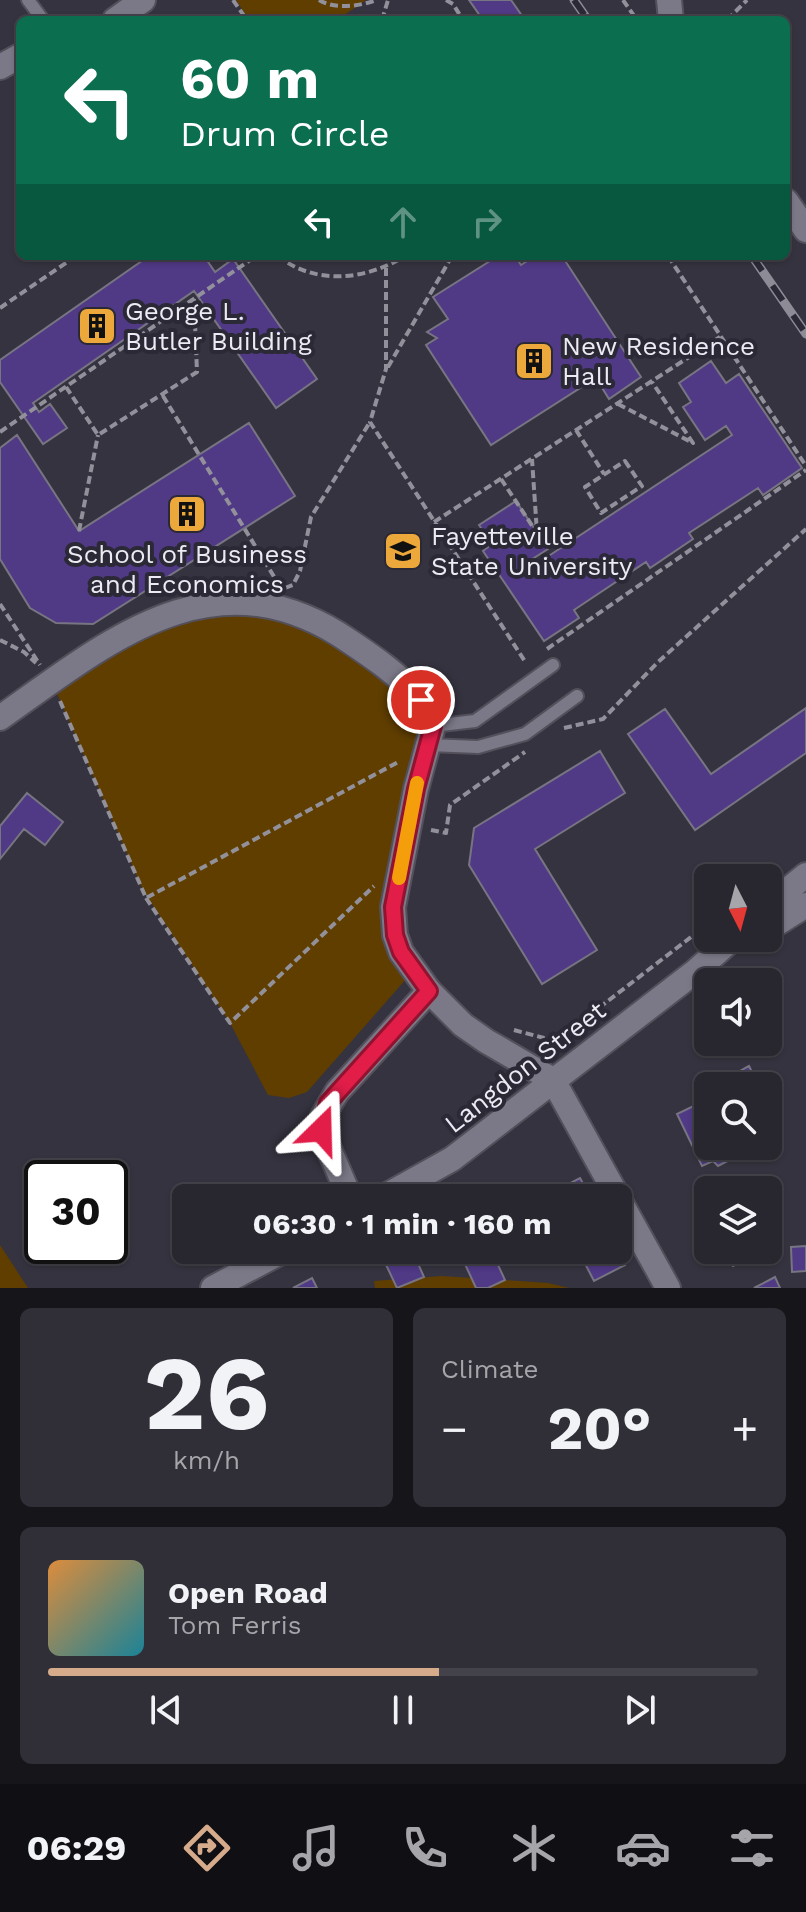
<!DOCTYPE html>
<meta charset="utf-8">
<style>
:root{--surface:#28262f;--page:#302e37;--text:#f1f3f6;--muted:#a5a5aa;--line:#44434b;--accent:#d6ab8b}
body{margin:0;font-family:"Work Sans",sans-serif;background:var(--page);color:var(--text);height:100vh;display:flex;flex-direction:column;font-size:30px;white-space:nowrap}
*{box-sizing:border-box;margin:0}
p{font-size:26px;color:var(--muted)}
.icon{flex:none;width:44px;height:44px;fill:none;stroke:currentColor;stroke-width:2;stroke-linecap:round;stroke-linejoin:round}
.map{position:relative;height:1288px;overflow:hidden}
.drawer{display:flex;flex-direction:column;gap:20px;padding:20px;background:#16151a;flex:1}
.drawer>*{flex:none}
.hud{position:absolute;left:16px;top:16px;width:774px;height:244px;border-radius:12px;box-shadow:0 2px 6px #0004,0 0 0 2px var(--line);background:#0b6e4f;color:#fff;overflow:hidden}
.needle{width:52px;rotate:174deg}
.buttons{position:absolute;left:694px;top:864px;display:grid;gap:16px}
.buttons a{display:grid;place-items:center;width:88px;height:88px;border-radius:12px;background:var(--surface);box-shadow:0 2px 6px #0004,0 0 0 2px var(--line);font-size:40px}
.speed{position:absolute;left:24px;top:1160px;display:flex;gap:16px;font-size:40px;font-weight:700;text-align:center}
.speed>*{display:grid;place-content:center;width:104px;height:104px;border-radius:50%;background:var(--surface);box-shadow:0 2px 6px #0004,0 0 0 2px var(--line);line-height:1}
.speed .limit{border:4px solid #111;border-radius:12px;background:#fff;color:#111}
.pin{position:absolute;display:grid;place-items:center;width:68px;height:68px;color:#fff;margin:-34px;border:4px solid #fff;border-radius:50%;box-shadow:0 2px 8px #0007}
.me{position:absolute;width:88px;margin:-44px;rotate:22deg;stroke-linejoin:round;filter:drop-shadow(0 0 6px #0008)}
.turn{display:flex;align-items:center;gap:28px;height:168px;padding:0 32px;font-size:36px}
.turn .icon{width:104px;height:104px;stroke-width:2.5}
.turn b{display:block;font-size:56px;line-height:68px}
.lanes{display:flex;align-items:center;height:76px;padding:0 32px;background:#0003;justify-content:center;gap:40px;direction:ltr}
.lanes .off{opacity:.35}
.big{font-size:60px;font-weight:700;line-height:1.1}
.drawer .card{flex:1;display:flex;flex-direction:column;justify-content:center;gap:12px;min-width:0;padding:0 28px;border-radius:12px;background:var(--page)}
.drawer .dial{align-items:center;gap:0}
.dial b{font-size:104px;line-height:1}
.song{display:flex;align-items:center;gap:24px}
.cover{width:96px;height:96px;border-radius:12px;background:linear-gradient(135deg,hsl(30 70% 55%),hsl(190 70% 35%))}
.played{height:8px;border-radius:4px;background:linear-gradient(90deg,var(--accent) 55%,var(--line) 55%)}
.keys{display:flex;justify-content:space-around;direction:ltr}
.heat{display:flex;justify-content:space-between;align-items:center;font-size:44px;direction:ltr}
.drawer .tiles{flex:1;display:grid;gap:20px;grid-template-columns:1fr 1fr}
.card:last-child{grid-column:span 2}
.trip{position:absolute;left:172px;top:1184px;width:460px;height:80px;border-radius:12px;background:var(--surface);box-shadow:0 2px 6px #0004,0 0 0 2px var(--line);font-weight:700;line-height:80px;text-align:center}
.tabs{display:flex;height:128px;justify-content:space-around;align-items:center;background:#100f13;color:var(--muted)}
.tabs .icon{width:56px;height:56px}
.tabs .on{color:var(--accent)}
.tabs b{font-size:36px;color:var(--text)}
.map>svg:first-child{display:block}
</style>
<div class="map">
<svg width="806" height="1288" viewBox="0 0 806 1288">
<rect width="100%" height="100%" fill="#35333f"/>
<path fill="#603e00" d="M236,0h130l-29,20h-88z
M218,603l109,23 106,100 -40,181 21,63 -107,122 -18,6 -21,-3 -38,-72 -87,-133 -91,-208z
M0,1245l28,43h-28z
M442,1276l106,7 21,5h-194l-1,-7z"/>
<path fill="#503985" stroke="#787583" stroke-width="2" d="M469,0h42l14,20h-42z
M149,256h55l11,16 18,-13 84,120 -41,29 -82,-117 -161,112 6,9 11,-8 17,24 -24,16 -43,-62v-22z
M498,256h17l6,9 14,-9h13l1,2 13,-2 79,121 -32,22 -13,-21 -105,67 -65,-100 11,-7 -10,-6 21,-13 -15,-22z
M711,361l15,22 13,-9 63,94 -39,27 -5,-7 -69,45 4,6 -43,29 -4,-6 -72,48 5,8 -35,23 -61,-90 9,-7 -13,-19 37,-24 32,48 -14,9 4,5 194,-128 -6,-9 -21,14 -22,-33 8,-5 -12,-19z
M249,423l46,73 -202,128 -37,-1 -26,-15 -30,-49v-111l17,-13 62,96z
M806,708v45l-111,77 -67,-96 37,-25 46,65z
M600,751l25,42 -90,56 62,101 -55,34 -73,-119 5,-37z
M27,793l36,29 -18,23 -21,-16 -24,30v-33z
M749,1066l10,20h-43l-1,-1z
M708,1099v47h29l4,8 -23,12 -5,-5 -11,5 -25,-52z
M768,1103l11,19 -11,11z
M580,1178l11,20h-40l-2,-4z
M773,1224l7,17 -12,5v-20z
M806,1246v25l-14,1 -1,-25z
M379,1250h33l12,27 -27,11z
M491,1250l14,30 -17,8h-12l-17,-37z
M578,1250h40l7,15 -31,16z
M726,1250h31l2,4 -26,12z
M775,1277l5,11h-26z
M312,1278l5,10h-24z"/>
<g fill="none" stroke-linecap="round" stroke-linejoin="round">
<g stroke="#53505b" stroke-width="16">
<path id="service" d="M28,0l15,20
M433,726l42,-5 78,-56
M429,745l49,2 47,-13 52,-38"/>
</g>
<g stroke="#53505b" stroke-width="28">
<path id="minor" d="M669,0l2,20
M115,20l28,-20
M0,67l20,-11
M786,201l20,29
M0,718c110,-78 215,-168 349,-77 24,16 52,35 70,58 6,7 10,18 14,27l-17,63 -23,118 2,28 6,17 28,39 -92,101 -14,24 -2,14 29,68"/>
</g>
<g stroke="#53505b" stroke-width="28">
<path id="tertiary" d="M768,906l38,-31
M768,929l38,-24
M429,991l34,34 23,16 67,39 115,208
M382,1198l70,-39 244,-188 37,-33
M213,1288l72,-38"/>
</g>
<path stroke="#92919b" stroke-width="4" stroke-dasharray="8 4" stroke-linecap="butt" d="M233,0l14,20
M319,0c17,10 40,6 58,0
M446,0l7,4 10,16
M623,0l14,20
M382,20l6,-20
M727,20l20,-20
M278,256c38,30 88,24 127,0
M668,256l138,210
M386,268v101l-16,53 156,241
M0,308l76,-52
M388,367l64,-111
M66,387l32,48 99,-63 -3,-73
M163,396l118,192
M618,404l75,39 -41,-61
M576,430l28,44
M0,432l256,-176
M625,461l17,25 -41,27 -16,-26z
M501,479l36,54 -5,-74
M434,522l286,-185
M79,531l19,-96
M285,588l8,-3 7,-14 11,-54 59,-95
M0,604l40,61
M0,640l24,12 12,11
M547,649l259,-179
M60,701l86,197 254,-137
M564,728l39,-9 55,-57 148,-133
M431,830l15,3 4,-28 75,-53
M146,898l84,125 144,-137
M514,1030l30,8 17,-1 147,-113"/>
<use href="#service" stroke="#7b7987" stroke-width="12"/>
<use href="#minor" stroke="#7b7987" stroke-width="24"/>
<use href="#tertiary" stroke="#7b7987" stroke-width="24"/>
<g stroke="#8d8c96" stroke-width="9">
<path id="rail" d="M574,0l14,20
M752,256l54,78"/>
</g>
<use href="#rail" stroke="#2b2935" stroke-width="6" stroke-dasharray="18" stroke-linecap="butt"/>
</g>
<g fill="none" stroke-linecap="round" stroke-linejoin="round">
<g stroke="#92132f" stroke-width="20">
<path id="route" d="M321,1130l7,-27 101,-112 -28,-39 -6,-17 -2,-28 23,-118 17,-63 -12,-26"/>
</g>
<use href="#route" stroke="#e11d48" stroke-width="14"/>
<path stroke="#f59e0b" stroke-width="14" d="M399,878l18,-95"/>
</g>
<defs>
<g id="building-square" transform="scale(2)"><rect x="-9" y="-9" width="18" height="18" rx="4" fill="#eda83b" stroke="#2b2935"/><path d="M-4-6H4V6H1V3H-1V6H-4ZM-2.5-4.3h1.7v1.8h-1.7ZM.8-4.3h1.7v1.8H.8ZM-2.5-1h1.7V.8h-1.7ZM.8-1h1.7V.8H.8Z" fill="#111"/></g>
<g id="university-square" transform="scale(2)"><rect x="-9" y="-9" width="18" height="18" rx="4" fill="#eda83b" stroke="#2b2935"/><path d="M0-5L7-2L0 1L-7-2ZM-4 1L0 2.5L4 1V4Q0 6-4 4Z" fill="#111"/></g>
</defs>
<g fill-rule="evenodd">
<use href="#building-square" x="97" y="326"/>
<use href="#building-square" x="534" y="361"/>
<use href="#building-square" x="187" y="514"/>
<use href="#university-square" x="403" y="551"/>
</g>
<g text-anchor="middle" dominant-baseline="central" stroke-width="8" stroke-linejoin="round" paint-order="stroke">
<g font-size="26" fill="#ecebf3" stroke="#2b2935" text-anchor="start">
<text x="125" y="311">George L.<tspan x="125" dy="30">Butler Building</tspan></text>
<text x="562" y="346">New Residence<tspan x="562" dy="30">Hall</tspan></text>
<text x="431" y="536">Fayetteville<tspan x="431" dy="30">State University</tspan></text>
<text x="187" y="554" text-anchor="middle">School of Business<tspan x="187" dy="30">and Economics</tspan></text>
</g>
<g font-size="26" fill="#ecebf3" stroke="#2b2935">
<text transform="translate(525 1067) rotate(-38)">Langdon Street</text>
</g>
</g>
</svg>
<div class="buttons">
<a><svg class="needle" viewBox="-14 -14 28 28"><path d="M0-13l5 13h-10z" fill="#e53935"/><path d="M0 13l5-13h-10z" fill="#a5a5aa"/></svg></a>
<a><svg class="icon" aria-label="sound" viewBox="0 0 24 24"><path d="M4 9h4l5-4v14l-5-4H4zM17 9q2 3 0 6"/></svg></a>
<a><svg class="icon" aria-label="search" viewBox="0 0 24 24"><circle cx="10" cy="10" r="6"/><path d="M15 15l6 6"/></svg></a>
<a><svg class="icon" aria-label="layers" viewBox="0 0 24 24"><path d="M12 4l9 5-9 5-9-5zM3 14l9 5 9-5"/></svg></a>
</div>
<div class="speed"><div class="limit">30</div></div>
<div class="pin" style="left:421px;top:700px;background:#d93025"><svg class="icon" aria-label="arrive" viewBox="0 0 24 24"><path d="M6 21V4h12l-3 4 3 4H6"/></svg></div>
<svg class="me" style="left:321px;top:1130px" viewBox="-20 -20 40 40"><path d="M0-17L14 15 0 8-14 15z" fill="#e11d48" stroke="#fff" stroke-width="4"/></svg>
<div class="trip">06:30 · 1 min · 160 m</div>
<div class="hud">
<div class="turn"><svg class="icon" aria-label="left" viewBox="0 0 24 24"><path d="M17 20v-9H6M10 6l-5 5 5 5"/></svg><div><b>60 m</b>Drum Circle</div></div>
<div class="lanes"><svg class="icon" aria-label="left" viewBox="0 0 24 24"><path d="M17 20v-9H6M10 6l-5 5 5 5"/></svg><svg class="icon off" aria-label="ahead" viewBox="0 0 24 24"><path d="M12 20V5M6 11l6-6 6 6"/></svg><svg class="icon off" aria-label="right" viewBox="0 0 24 24"><path d="M7 20v-9h11M14 6l5 5-5 5"/></svg></div>
</div>
</div>
<section class="drawer">
<div class="tiles">
<div class="card dial"><b>26</b><p>km/h</p></div>
<div class="card"><p>Climate</p>
<div class="heat"><a>−</a><b class="big">20°</b><a>+</a></div>
</div>
<div class="card">
<div class="song"><i class="cover"></i><div><b>Open Road</b><p>Tom Ferris</p></div></div>
<div class="played"></div>
<div class="keys"><svg class="icon" aria-label="previous" viewBox="0 0 24 24"><path d="M18 5L8 12l10 7zM5 5v14"/></svg><svg class="icon" aria-label="pause" viewBox="0 0 24 24"><path d="M8 5v14M16 5v14"/></svg><svg class="icon" aria-label="next" viewBox="0 0 24 24"><path d="M6 5l10 7-10 7zM19 5v14"/></svg></div>
</div>
</div>
</section>
<nav class="tabs">
<b>06:29</b>
<svg class="icon on" aria-label="directions" viewBox="0 0 24 24"><path d="M12 3l9 9-9 9-9-9zM9 14v-3h6M13 9l2 2-2 2"/></svg>
<svg class="icon" aria-label="music" viewBox="0 0 24 24"><path d="M9 18V5l10-2v13"/><circle cx="6" cy="18" r="3"/><circle cx="16" cy="16" r="3"/></svg>
<svg class="icon" aria-label="phone" viewBox="0 0 24 24"><path d="M5 4h4l2 5-3 2q2 4 5 5l2-3 5 2v4C11 20 4 13 5 4z"/></svg>
<svg class="icon" aria-label="climate" viewBox="0 0 24 24"><path d="M12 3v18M4 7l16 10M4 17L20 7"/></svg>
<svg class="icon" aria-label="car" viewBox="0 0 24 24"><path d="M5 17H2v-5l4-1 3-4h7l3 4 3 1v5h-3M9 17h6M6 11h13"/><circle cx="7" cy="17" r="2"/><circle cx="17" cy="17" r="2"/></svg>
<svg class="icon" aria-label="filters" viewBox="0 0 24 24"><path d="M4 7h16M4 17h16"/><circle cx="9" cy="7" r="2"/><circle cx="15" cy="17" r="2"/></svg>
</nav>
